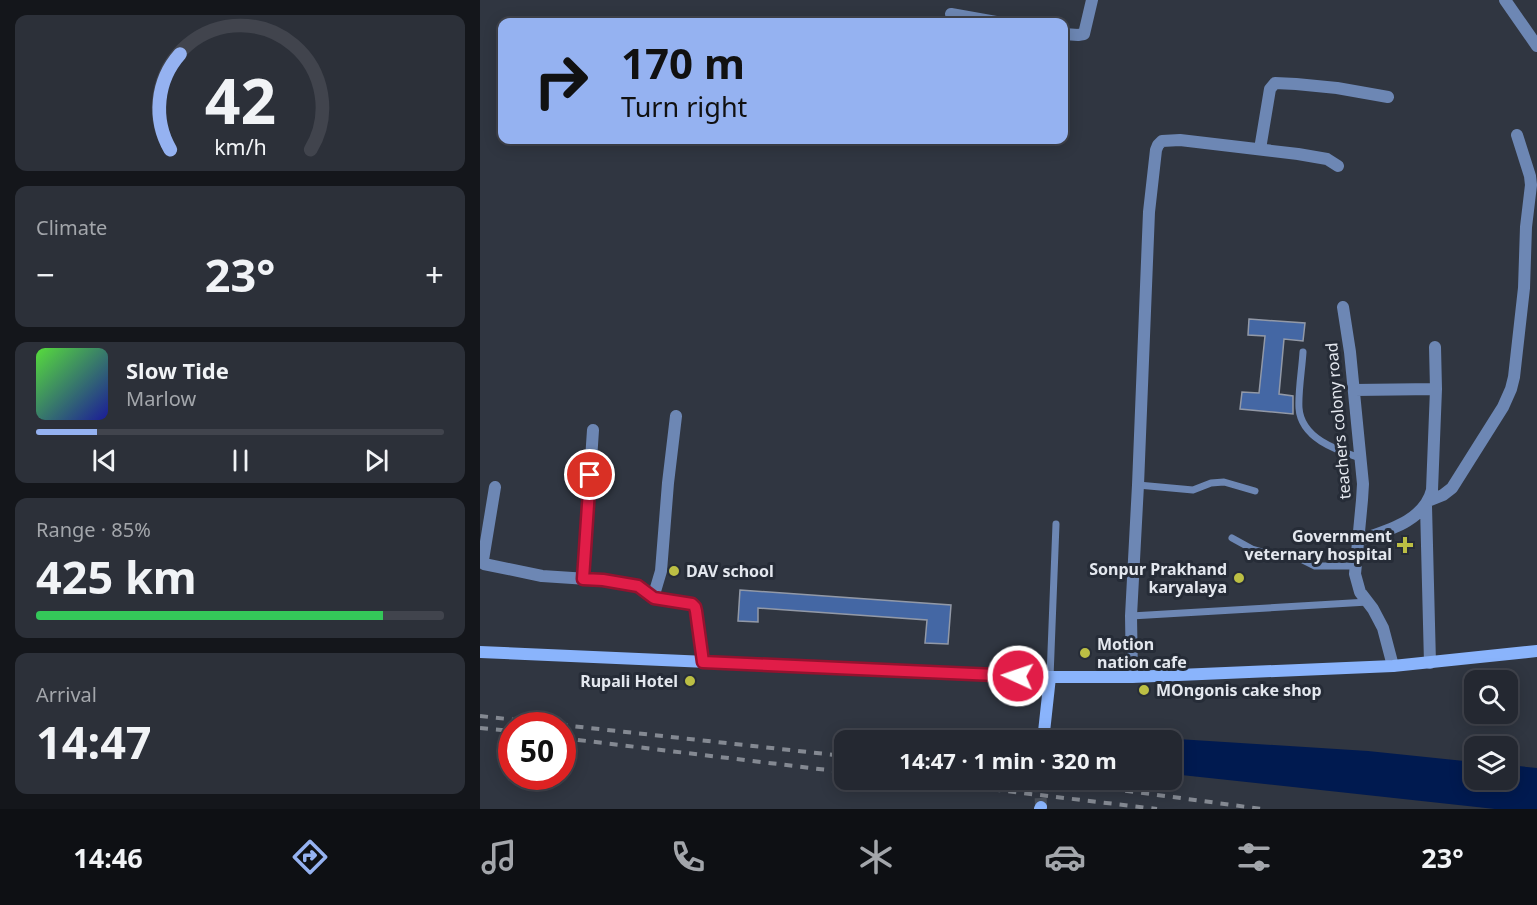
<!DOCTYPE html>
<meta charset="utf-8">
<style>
:root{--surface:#242831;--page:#2c3039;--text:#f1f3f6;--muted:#a3a6ab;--line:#41444d;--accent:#95b2f1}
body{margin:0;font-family:"Noto Sans",sans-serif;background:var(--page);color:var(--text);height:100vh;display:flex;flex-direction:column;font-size:22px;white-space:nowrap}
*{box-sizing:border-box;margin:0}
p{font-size:20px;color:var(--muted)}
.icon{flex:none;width:33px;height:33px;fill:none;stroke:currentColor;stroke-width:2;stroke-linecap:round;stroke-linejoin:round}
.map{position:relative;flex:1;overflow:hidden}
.panel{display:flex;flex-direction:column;gap:15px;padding:15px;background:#14161b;width:480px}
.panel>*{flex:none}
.guide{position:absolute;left:18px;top:18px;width:570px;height:126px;border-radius:12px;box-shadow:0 3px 15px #0003,0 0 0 2px var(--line);background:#95b2f1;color:#111;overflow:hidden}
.tools{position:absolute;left:984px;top:670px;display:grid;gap:12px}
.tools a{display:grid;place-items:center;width:54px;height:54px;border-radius:12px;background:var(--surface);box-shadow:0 3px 15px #0003,0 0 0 2px var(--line);font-size:30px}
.speed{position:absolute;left:18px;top:712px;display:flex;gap:12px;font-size:30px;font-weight:700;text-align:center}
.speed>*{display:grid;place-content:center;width:78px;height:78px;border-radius:50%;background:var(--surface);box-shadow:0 3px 15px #0003,0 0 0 2px var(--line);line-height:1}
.speed .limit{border:9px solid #d22;background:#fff;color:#111}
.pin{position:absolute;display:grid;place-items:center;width:51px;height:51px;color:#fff;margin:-26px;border:3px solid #fff;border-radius:50%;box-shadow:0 2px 6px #0007}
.me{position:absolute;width:66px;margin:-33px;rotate:273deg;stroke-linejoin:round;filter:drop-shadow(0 0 4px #0008)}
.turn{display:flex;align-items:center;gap:21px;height:126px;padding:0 24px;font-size:27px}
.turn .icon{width:78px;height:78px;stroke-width:2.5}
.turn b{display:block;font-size:42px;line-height:51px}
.big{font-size:45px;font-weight:700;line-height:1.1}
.panel .widget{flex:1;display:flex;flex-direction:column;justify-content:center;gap:9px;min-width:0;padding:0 21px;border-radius:12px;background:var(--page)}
.panel .dial{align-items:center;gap:0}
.dial svg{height:156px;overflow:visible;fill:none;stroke:var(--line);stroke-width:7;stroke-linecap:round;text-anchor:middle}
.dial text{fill:var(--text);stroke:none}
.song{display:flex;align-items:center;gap:18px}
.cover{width:72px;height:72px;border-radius:9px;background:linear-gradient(135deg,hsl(110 70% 55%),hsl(240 70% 35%))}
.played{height:6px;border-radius:3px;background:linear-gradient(90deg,var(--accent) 15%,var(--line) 15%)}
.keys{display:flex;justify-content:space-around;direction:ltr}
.heat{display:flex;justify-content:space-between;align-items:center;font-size:33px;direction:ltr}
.charge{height:9px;border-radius:4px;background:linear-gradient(90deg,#34c759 85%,var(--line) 0)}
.trip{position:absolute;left:354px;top:730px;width:348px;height:60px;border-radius:12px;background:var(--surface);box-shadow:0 3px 15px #0003,0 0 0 2px var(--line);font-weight:700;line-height:60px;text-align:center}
.menu{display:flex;height:96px;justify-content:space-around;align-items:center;background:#0e1014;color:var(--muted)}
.menu .icon{width:42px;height:42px}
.menu .active{color:var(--accent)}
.menu b{font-size:27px;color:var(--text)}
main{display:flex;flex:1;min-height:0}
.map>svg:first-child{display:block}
</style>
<main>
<section class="panel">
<div class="widget dial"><svg viewBox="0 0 100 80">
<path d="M14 69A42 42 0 1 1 86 69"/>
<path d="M14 69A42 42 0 0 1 19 20" stroke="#95b2f1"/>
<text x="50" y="56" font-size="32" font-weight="700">42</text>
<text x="50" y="72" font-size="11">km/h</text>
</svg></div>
<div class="widget"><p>Climate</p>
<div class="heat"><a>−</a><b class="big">23°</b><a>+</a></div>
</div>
<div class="widget">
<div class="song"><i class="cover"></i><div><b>Slow Tide</b><p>Marlow</p></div></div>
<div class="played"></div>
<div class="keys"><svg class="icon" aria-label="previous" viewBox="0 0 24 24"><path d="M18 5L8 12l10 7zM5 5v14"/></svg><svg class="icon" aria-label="pause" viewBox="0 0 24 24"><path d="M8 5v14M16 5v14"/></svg><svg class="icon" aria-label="next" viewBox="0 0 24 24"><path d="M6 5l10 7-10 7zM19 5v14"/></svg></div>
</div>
<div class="widget"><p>Range · 85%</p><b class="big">425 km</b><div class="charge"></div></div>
<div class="widget"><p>Arrival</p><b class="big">14:47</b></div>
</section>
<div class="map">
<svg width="1057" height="809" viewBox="0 0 1057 809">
<rect width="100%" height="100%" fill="#303641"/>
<path fill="#001a50" d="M603,733l285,18 106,11v18h34v-15l29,3v41h-42l-323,-35v-33h-96z"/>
<path fill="#4467a4" stroke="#9299a7" stroke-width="1.5" d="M769,319l56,4 -2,18 -19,-2 -5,55 14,2v18l-53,-5 2,-17 17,1 6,-57 -17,-1z
M260,590l211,15 -3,39 -23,-1 2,-23 -169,-12v14l-20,-1z"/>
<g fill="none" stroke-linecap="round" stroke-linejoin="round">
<path stroke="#4b515b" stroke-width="12" stroke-dasharray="12 6" stroke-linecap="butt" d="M560,780l1,27"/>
<path stroke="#6d87b4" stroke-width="7" d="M823,352c-1,17 -5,40 -4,56 2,30 37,42 61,50
M658,485l55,5 18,-7 13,-1 31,9
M752,538l20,11 14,4 33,5 16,8h40
M651,616l237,-14
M570,677l6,-153"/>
<path stroke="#6d87b4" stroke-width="12" d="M1025,0l32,46
M471,14l45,8
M584,34l14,1 6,-1 8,-34
M780,149l10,-60 5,-6 21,1 41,4 51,9
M863,307l7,45 13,132 -1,16 -7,74 5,18 13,17 10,19 10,38
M874,390l82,-1
M15,487l-12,73 1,4 58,12 61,4 35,6 15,12 39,6 3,3 1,4 7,51
M948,501l15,-6 9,-7 51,-81 8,-18 3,-12 10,-89 2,-61 5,-42 -1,-9 -13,-41
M946,506l4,157
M877,541c28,-10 67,-19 75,-51l4,-101 -1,-42
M103,579l10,-149
M173,598l8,-27 7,-88 8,-67
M652,677l-1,-61 7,-131 11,-273 7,-62 2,-5 4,-4 18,-1 118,14 29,5 11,7"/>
<path stroke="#8ab4fc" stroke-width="12" d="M0,652l570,25h82l261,-11 144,-15
M563,741l7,-64
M560,809l1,-2"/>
<path stroke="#848992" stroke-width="4" stroke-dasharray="8 8" stroke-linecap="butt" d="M0,716l364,40
M0,728l32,3
M82,738l282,34
M433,780l244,29
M566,780l216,29"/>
</g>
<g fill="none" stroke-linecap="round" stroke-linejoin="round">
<g stroke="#92132f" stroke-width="15">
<path id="route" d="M110,475l-7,104 20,1 35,6 16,12 38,6 3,3 1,4 7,51 315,14"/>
</g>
<use href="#route" stroke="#e11d48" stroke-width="10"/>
</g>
<g fill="#bcbf44" stroke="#262c37" stroke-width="2">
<path d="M922 536h6v6h6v6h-6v6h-6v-6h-6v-6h6z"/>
<circle cx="194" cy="571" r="6"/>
<circle cx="759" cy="578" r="6"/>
<circle cx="605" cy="653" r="6"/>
<circle cx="210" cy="681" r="6"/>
<circle cx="664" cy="690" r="6"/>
</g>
<g text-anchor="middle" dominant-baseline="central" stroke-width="6" stroke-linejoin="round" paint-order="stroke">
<g font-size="16" fill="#e3e7ee" stroke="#262c37">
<text transform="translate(858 421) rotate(-95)">teachers colony road</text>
</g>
<g font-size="16" font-weight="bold" fill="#e3e7ee" stroke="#262c37" text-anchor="end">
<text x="912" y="536">Government<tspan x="912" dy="18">veternary hospital</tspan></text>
<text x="747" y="569">Sonpur Prakhand<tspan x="747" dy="18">karyalaya</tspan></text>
<text x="206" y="571" text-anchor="start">DAV school</text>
<text x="617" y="644" text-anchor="start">Motion<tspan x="617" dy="18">nation cafe</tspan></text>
<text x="198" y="681">Rupali Hotel</text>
<text x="676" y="690" text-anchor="start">MOngonis cake shop</text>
</g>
</g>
</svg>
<div class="tools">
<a><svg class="icon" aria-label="search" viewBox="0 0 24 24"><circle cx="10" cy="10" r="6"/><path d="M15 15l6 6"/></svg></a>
<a><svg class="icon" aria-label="layers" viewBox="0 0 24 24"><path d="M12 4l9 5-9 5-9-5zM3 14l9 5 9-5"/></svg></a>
</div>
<div class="speed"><div class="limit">50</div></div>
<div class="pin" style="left:110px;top:475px;background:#d93025"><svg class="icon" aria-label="arrive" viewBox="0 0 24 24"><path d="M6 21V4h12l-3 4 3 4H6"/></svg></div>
<svg class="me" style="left:538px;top:676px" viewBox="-20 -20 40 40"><circle r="17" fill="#e11d48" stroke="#fff" stroke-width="3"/><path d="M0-11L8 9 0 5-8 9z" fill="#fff"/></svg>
<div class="trip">14:47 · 1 min · 320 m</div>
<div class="guide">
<div class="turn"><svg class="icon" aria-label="right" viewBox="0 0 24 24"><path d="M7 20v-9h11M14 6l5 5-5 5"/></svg><div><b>170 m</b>Turn right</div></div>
</div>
</div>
</main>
<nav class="menu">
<b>14:46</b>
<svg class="icon active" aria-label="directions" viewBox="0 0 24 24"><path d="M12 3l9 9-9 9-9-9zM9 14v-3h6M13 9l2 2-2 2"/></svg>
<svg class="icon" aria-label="music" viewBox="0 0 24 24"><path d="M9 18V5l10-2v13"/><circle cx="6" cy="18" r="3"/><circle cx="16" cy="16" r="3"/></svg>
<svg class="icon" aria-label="phone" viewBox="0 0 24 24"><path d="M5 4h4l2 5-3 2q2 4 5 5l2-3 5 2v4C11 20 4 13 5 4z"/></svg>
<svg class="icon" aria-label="climate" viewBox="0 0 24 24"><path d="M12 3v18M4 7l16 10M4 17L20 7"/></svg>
<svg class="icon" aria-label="car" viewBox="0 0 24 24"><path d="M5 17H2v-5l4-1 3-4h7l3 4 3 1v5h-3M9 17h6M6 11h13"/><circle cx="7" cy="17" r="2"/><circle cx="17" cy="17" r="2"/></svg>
<svg class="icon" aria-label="filters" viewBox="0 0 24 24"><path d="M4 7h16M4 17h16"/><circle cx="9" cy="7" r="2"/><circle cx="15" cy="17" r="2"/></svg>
<b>23°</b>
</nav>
